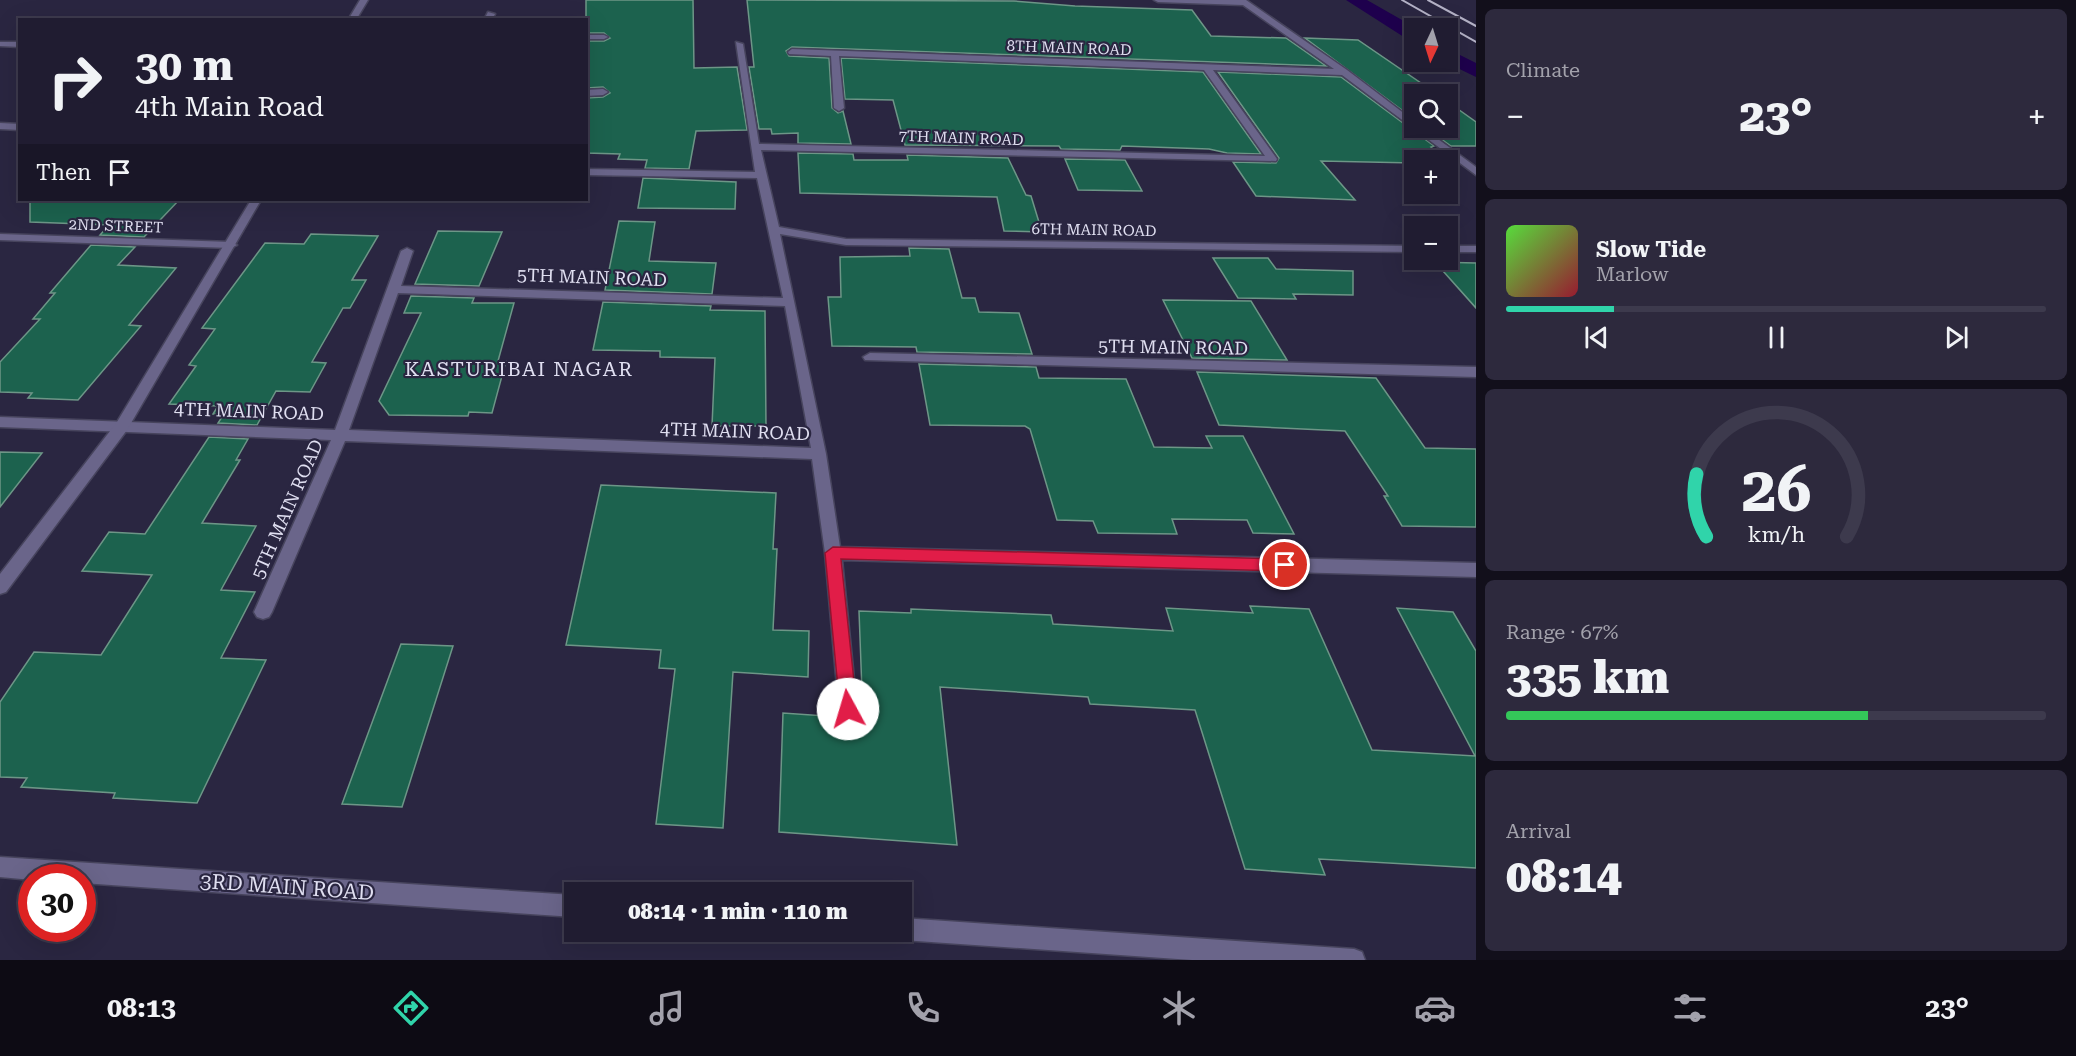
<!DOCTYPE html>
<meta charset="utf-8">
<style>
:root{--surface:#201c31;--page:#2d293d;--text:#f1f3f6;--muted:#a2a1ab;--line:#3d3a4d;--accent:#30d4aa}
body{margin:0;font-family:"Roboto Serif",serif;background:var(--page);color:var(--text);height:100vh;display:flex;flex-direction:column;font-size:22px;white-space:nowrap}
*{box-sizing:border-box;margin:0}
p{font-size:20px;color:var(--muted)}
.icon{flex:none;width:33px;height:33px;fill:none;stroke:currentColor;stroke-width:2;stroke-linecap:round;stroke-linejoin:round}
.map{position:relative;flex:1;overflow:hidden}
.panel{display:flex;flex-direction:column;gap:9px;padding:9px;background:#120f1b;width:600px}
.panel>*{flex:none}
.top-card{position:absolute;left:18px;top:18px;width:570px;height:183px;border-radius:0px;box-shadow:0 6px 24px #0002,0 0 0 2px var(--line);background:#201c31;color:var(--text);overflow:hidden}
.needle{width:39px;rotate:184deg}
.buttons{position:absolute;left:1404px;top:18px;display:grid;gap:12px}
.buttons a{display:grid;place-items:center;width:54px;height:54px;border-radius:0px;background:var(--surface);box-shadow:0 6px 24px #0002,0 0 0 2px var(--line);font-size:30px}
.speed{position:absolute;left:18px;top:864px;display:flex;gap:12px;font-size:30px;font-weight:700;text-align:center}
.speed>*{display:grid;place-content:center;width:78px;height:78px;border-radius:50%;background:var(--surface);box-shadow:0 6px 24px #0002,0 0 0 2px var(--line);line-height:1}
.speed .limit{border:9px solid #d22;background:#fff;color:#111}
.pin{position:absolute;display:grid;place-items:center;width:51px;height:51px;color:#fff;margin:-26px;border:3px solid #fff;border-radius:50%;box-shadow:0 2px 6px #0007}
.me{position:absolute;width:66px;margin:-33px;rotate:354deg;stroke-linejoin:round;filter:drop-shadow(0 0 4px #0008)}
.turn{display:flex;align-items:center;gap:21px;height:126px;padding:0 18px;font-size:27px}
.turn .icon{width:78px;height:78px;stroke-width:2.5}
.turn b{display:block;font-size:42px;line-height:51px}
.then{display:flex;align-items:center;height:57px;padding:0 18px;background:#0003;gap:12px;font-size:22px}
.big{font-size:45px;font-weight:800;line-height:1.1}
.panel .widget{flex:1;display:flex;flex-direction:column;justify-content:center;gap:9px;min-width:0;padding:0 21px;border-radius:9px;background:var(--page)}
.panel .dial{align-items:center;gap:0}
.dial svg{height:156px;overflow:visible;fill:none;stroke:var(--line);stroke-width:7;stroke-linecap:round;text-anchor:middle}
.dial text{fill:var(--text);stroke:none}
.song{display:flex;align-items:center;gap:18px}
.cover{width:72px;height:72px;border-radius:9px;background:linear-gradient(135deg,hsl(110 70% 55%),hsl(350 70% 35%))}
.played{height:6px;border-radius:3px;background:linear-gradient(90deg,var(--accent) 20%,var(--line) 20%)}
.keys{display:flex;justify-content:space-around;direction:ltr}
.heat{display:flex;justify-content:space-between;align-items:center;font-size:33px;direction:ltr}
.charge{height:9px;border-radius:4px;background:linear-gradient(90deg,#34c759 67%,var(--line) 0)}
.trip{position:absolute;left:564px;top:882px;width:348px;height:60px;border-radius:0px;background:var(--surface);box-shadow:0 6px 24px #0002,0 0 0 2px var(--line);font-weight:800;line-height:60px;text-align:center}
.dock{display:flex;height:96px;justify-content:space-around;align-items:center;background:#0d0b14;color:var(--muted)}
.dock .icon{width:42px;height:42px}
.dock .selected{color:var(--accent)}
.dock b{font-size:27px;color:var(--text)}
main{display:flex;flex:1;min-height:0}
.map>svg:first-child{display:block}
</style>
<main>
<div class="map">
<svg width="1476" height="960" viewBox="0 0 1476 960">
<rect width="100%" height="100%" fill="#2a2641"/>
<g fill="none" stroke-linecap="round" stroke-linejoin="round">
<path fill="#1e004d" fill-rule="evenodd" d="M1346,0h21l49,28 -2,12 -7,-1z
M1448,49l28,14v14l-31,-15h3z"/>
</g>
<path fill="#1c624e" stroke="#6d9687" stroke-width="1.5" d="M586,0h107l1,68 43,-1 10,63 -51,1 -7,38 -44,-1 2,-8 -29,-1 2,-5 -34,-1v-55l17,-1 7,-4 -7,-6 -17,1v-47h18l6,-3 -6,-5h-18z
M747,0l267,1 61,5 117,4 19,26 75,2 40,28 -534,-19 -6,4 3,5 40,2 3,50 6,5 5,-2 8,33 -53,-1v-10l-26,1 -1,-5h-12l-10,-62h5z
M1305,38l53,2 79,54h-23v25z
M841,58l362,14 58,82 -34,-1 -18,-4 -87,-3 -2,4 -59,-1 -2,-3 -154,-1 -12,-45 -48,-1z
M1218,72l123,5 93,69 -3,1 15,13h-32v3l-93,-2 34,39 -99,-4 -23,-34 43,1 3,-5z
M1448,102l28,20v24h-25l-25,-18h22z
M798,153l55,1 1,6h54l-1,-5 101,3 18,37 5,1 11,36 -38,-1 -7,-34 -197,-4z
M1065,159l60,1 17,31 -64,-1z
M643,178l93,4 -1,27 -97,-1z
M30,200h149l-35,37 -44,-2 9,-10 -79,-3z
M619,221l36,1 -6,39 67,2 -4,31 -107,-4z
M438,231l64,1 -23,54 -64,-2z
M311,234l67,2 -26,44h14l-16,28h-7l-31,54 14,1 -16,29 -34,-1 -19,34 -39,-2 6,-9h-11l5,-8 -49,-2 27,-38 -7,-1 26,-36 -13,-1 63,-85 39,1z
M91,245l44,2 -17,18 58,3 -47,57 12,1 -63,74 -50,-2 4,-5 -32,-1v-30l40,-43h-7l22,-26h-5z
M909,248l40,1 13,49h13l4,14 40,1 13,41 -115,-2 -1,-5 -84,-1 -4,-49h13l-1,-40 70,-1z
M1213,258h55l8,11 77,2v24l-60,-1 3,5 -58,-1z
M1435,262l41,1v45z
M411,296l63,2 -2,5h42l-16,58h8l-14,52 -23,-1 -1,4 -79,-1 -10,-14 42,-88h-17z
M1163,300l88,1 36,59 -95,-2z
M603,302l108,4 -1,4 55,1 1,115h-54l3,-68 -55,-1v-6l-67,-1z
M919,364l117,3 3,11 87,1 28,68 58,1 -6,-12h37l51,98 -41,-1 -6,-13 -75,-1 5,15 -79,-1 -5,-12 -36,-1 -27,-91 -5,-3 -95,-1z
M1197,372l179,6 49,70 51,1v78l-74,-1 -18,-30h4l-43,-65 -126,-6z
M209,437l39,2 -12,21h4l-38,63 54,3 -35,64 34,2 -34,66 45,2 -69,143 -84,-5 2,-5 -94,-6 6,-9 -27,-1v-75l34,-50 67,3 51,-80 -70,-4 27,-39 36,2z
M0,452l42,1 -42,54z
M601,485l175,8 -3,56h4l-4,81 36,1 -1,46 -75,-5 -10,156 -67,-4 19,-155 -16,-1 2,-18 -95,-5z
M1250,606l59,3 63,141 103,6 -78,-148 56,4 23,39v217l-157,-9 6,16 -80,-6 -50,-159 -105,-6 -2,-7 -86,-6 -62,-4 17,158 -178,-13 4,-119 57,4 7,3 16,-2 -4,-107 52,2v-4l140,6 2,9 120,7 -7,-23 87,5z
M401,644l52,2 -51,161 -60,-3z"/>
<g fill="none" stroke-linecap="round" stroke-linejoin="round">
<g stroke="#47445d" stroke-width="3">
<path id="minor" d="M1154,0h92l101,70 67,51v7h9l53,39v8l-134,-100 -129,-5 64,89 -1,2 -515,-11 18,77 67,12 568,7v6l-568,-7 -66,-11 46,220 14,93 636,16v14l-634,-17 15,149 -2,6 -7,3 -7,-3 -2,-6 -14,-156 -13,-94 -467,-18 -73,171 -3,5 -6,2 -6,-2 -3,-5 77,-172 -331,-13v-10l335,13 66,-179 6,-3 6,3 -12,35 382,12 -26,-120 -171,-3v-6l169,3 -19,-130 7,2 16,100 506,12 -61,-86 -365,-14 5,52 -5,3 -5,-3 -3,-52 -42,-2 -1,-2 4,-3 542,20 -91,-64 -85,-3zM398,293l387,13 26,142 -462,-18z
M488,12l7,2 -3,6h-8z
M586,35h18l4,2 -4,2h-18z
M0,42h20v5l-20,-1z
M586,90l17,-1 5,3 -5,3 -17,1z
M0,123l20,1v6l-20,-1z
M0,234l231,8 6,3 -6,3 -231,-8z
M1448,246h28v6h-28z
M870,353l606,14v10l-611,-17 -2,-3z
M0,857l574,38v22l-492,-34v-5h-50v2l-32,-3z
M902,918l452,31 8,3 3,8h-173l-290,-20 -8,-3 -2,-5h10z"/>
</g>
<g stroke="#47445d" stroke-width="3">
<path id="tertiary" d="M360,0h8l-12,20h-8z
M251,200h10l-134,230 -121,162 -6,2v-20l117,-152z"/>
</g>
<use href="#minor" fill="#6a658a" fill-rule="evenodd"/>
<use href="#tertiary" fill="#6a658a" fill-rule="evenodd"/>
<path stroke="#b4b2c6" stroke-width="2" d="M1402,0l74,42
M1428,0l48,26"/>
</g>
<path fill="#e11d48" stroke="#92132f" stroke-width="1.5" d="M833,547l452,12 8,6 -8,6 -444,-12 16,150 -3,6 -6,2 -6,-2 -2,-6 -15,-156z"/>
<g text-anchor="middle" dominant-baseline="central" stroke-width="4.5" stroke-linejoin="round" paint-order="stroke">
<g font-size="15" fill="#e0dff1" stroke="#2a2641">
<text transform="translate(1069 48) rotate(2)">8TH MAIN ROAD</text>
<text transform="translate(961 138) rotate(2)">7TH MAIN ROAD</text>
<text transform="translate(116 226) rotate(2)">2ND STREET</text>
<text transform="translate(1094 230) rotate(1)">6TH MAIN ROAD</text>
</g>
<g font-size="18" fill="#e0dff1" stroke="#2a2641">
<text transform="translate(592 277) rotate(2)">5TH MAIN ROAD</text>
<text transform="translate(1173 347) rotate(1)">5TH MAIN ROAD</text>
<text transform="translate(249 411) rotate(2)">4TH MAIN ROAD</text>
<text transform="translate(735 431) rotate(2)">4TH MAIN ROAD</text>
<text transform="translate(287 509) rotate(-66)">5TH MAIN ROAD</text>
</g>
<g font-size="20" letter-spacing="1.5" fill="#e0dff1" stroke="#2a2641">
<text x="519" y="369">KASTURIBAI NAGAR</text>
</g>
<g font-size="21" fill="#e0dff1" stroke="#2a2641">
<text transform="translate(287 887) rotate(4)">3RD MAIN ROAD</text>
</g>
</g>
</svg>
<div class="buttons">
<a><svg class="needle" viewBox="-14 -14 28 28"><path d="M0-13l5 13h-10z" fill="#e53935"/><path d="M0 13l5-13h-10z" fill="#a2a1ab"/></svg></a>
<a><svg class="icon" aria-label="search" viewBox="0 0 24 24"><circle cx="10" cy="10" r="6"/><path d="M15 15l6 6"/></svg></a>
<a>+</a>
<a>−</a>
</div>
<div class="speed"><div class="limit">30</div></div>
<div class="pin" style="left:1285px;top:565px;background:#d93025"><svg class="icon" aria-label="arrive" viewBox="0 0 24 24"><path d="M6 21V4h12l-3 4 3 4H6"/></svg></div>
<svg class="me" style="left:848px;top:709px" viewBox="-20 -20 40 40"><circle r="19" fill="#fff"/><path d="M0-13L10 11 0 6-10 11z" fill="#e11d48"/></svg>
<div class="trip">08:14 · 1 min · 110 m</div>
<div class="top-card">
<div class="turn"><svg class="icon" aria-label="right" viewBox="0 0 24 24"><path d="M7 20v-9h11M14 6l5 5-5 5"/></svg><div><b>30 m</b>4th Main Road</div></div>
<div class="then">Then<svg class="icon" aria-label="arrive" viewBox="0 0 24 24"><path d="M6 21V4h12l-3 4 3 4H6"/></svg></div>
</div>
</div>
<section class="panel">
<div class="widget"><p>Climate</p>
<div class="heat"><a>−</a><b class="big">23°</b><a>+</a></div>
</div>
<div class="widget">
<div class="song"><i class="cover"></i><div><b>Slow Tide</b><p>Marlow</p></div></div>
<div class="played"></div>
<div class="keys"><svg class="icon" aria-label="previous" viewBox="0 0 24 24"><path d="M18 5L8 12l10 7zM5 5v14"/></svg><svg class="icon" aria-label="pause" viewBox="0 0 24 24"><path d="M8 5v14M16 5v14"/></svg><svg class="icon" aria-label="next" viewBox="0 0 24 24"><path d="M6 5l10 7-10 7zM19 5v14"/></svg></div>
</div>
<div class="widget dial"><svg viewBox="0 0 100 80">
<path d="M14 69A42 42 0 1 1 86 69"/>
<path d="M14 69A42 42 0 0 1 9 37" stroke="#30d4aa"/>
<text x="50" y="56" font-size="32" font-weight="700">26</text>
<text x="50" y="72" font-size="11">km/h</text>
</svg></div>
<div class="widget"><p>Range · 67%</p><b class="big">335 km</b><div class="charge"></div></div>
<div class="widget"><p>Arrival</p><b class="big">08:14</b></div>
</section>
</main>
<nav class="dock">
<b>08:13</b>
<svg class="icon selected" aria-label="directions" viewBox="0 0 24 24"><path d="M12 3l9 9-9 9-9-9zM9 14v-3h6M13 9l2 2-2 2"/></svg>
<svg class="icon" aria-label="music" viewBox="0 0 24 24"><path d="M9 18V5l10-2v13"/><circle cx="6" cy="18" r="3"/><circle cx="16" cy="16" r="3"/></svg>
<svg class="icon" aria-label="phone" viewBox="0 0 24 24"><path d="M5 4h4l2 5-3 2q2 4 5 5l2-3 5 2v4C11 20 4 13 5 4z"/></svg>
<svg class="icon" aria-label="climate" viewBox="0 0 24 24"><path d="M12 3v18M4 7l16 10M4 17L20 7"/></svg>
<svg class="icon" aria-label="car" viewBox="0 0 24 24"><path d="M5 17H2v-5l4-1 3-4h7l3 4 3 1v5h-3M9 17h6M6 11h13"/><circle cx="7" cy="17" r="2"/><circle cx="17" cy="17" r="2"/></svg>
<svg class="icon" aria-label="filters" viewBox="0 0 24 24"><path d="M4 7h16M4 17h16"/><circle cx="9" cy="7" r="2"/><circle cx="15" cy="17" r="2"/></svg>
<b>23°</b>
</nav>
